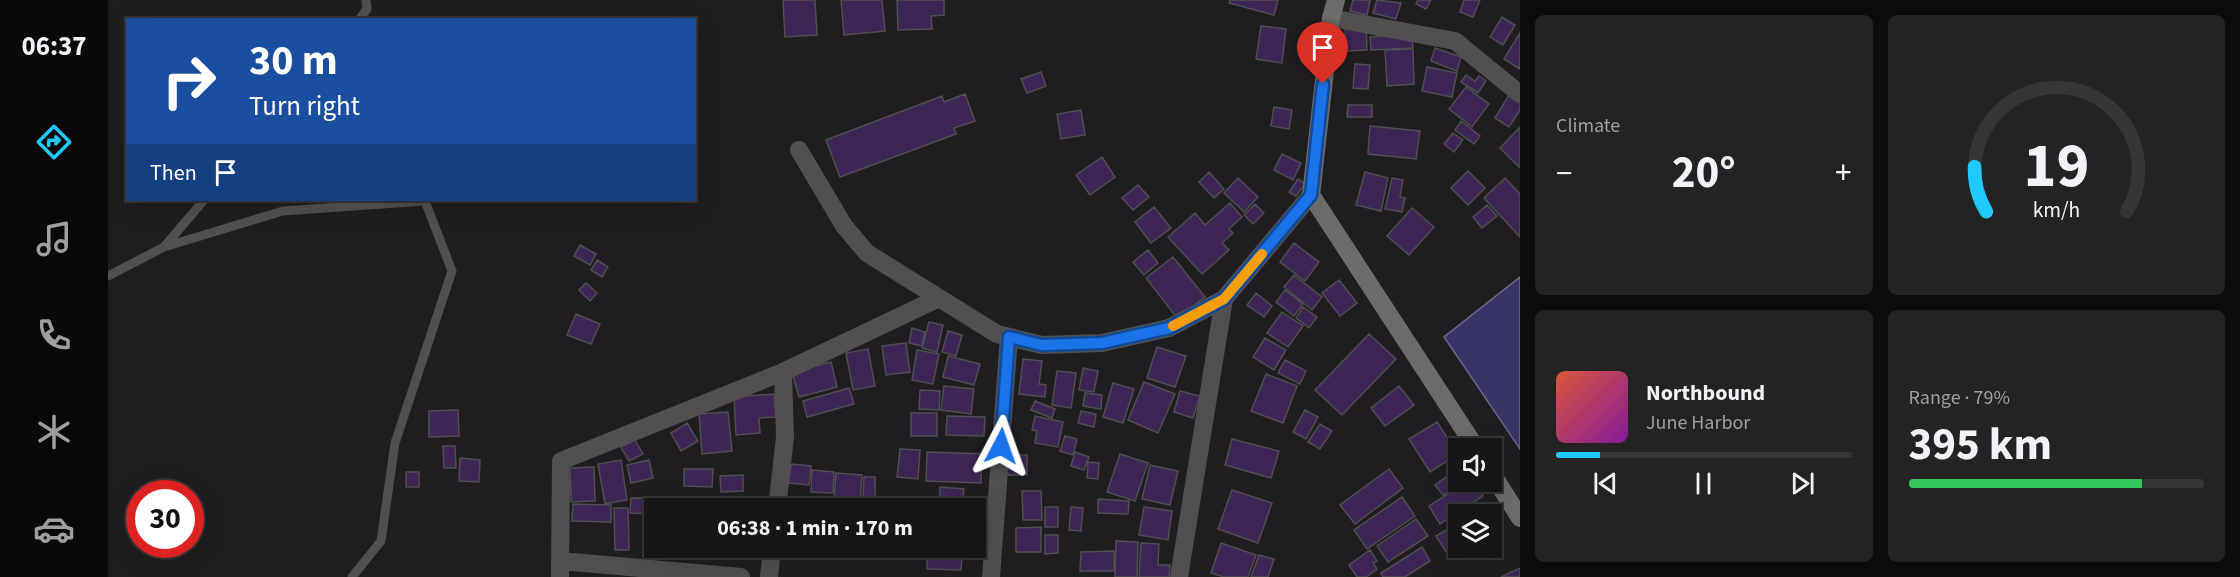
<!DOCTYPE html>
<meta charset="utf-8">
<style>
:root{--surface:#171617;--page:#242324;--text:#f1f3f6;--muted:#9e9fa1;--line:#363536;--accent:#20c9fd}
body{margin:0;font-family:"Source Sans 3",sans-serif;background:var(--page);color:var(--text);height:100vh;display:flex;flex-direction:column;font-size:22px;white-space:nowrap}
*{box-sizing:border-box;margin:0}
p{font-size:20px;color:var(--muted)}
.icon{flex:none;width:33px;height:33px;fill:none;stroke:currentColor;stroke-width:2;stroke-linecap:round;stroke-linejoin:round}
.map{position:relative;flex:1;overflow:hidden}
.details{display:flex;flex-direction:column;gap:15px;padding:15px;background:#0d0c0d;width:720px}
.details>*{flex:none}
.guide{position:absolute;left:18px;top:18px;width:570px;height:183px;border-radius:0px;box-shadow:0 6px 24px #0002,0 0 0 2px var(--line);background:#1a4fa0;color:#fff;overflow:hidden}
.fabs{position:absolute;left:1340px;top:438px;display:grid;gap:12px}
.fabs a{display:grid;place-items:center;width:54px;height:54px;border-radius:0px;background:var(--surface);box-shadow:0 6px 24px #0002,0 0 0 2px var(--line);font-size:30px}
.speed{position:absolute;left:18px;top:480px;display:flex;gap:12px;font-size:30px;font-weight:700;text-align:center}
.speed>*{display:grid;place-content:center;width:78px;height:78px;border-radius:50%;background:var(--surface);box-shadow:0 6px 24px #0002,0 0 0 2px var(--line);line-height:1}
.speed .limit{border:9px solid #d22;background:#fff;color:#111}
.pin{position:absolute;display:grid;place-items:center;width:51px;height:51px;color:#fff;margin:-62px -26px;border-radius:50% 50% 50% 0;rotate:-45deg;box-shadow:0 0 6px #0007}
.pin .icon{rotate:45deg}
.me{position:absolute;width:66px;margin:-33px;rotate:4deg;stroke-linejoin:round;filter:drop-shadow(0 0 4px #0008)}
.turn{display:flex;align-items:center;gap:21px;height:126px;padding:0 24px;font-size:27px}
.turn .icon{width:78px;height:78px;stroke-width:2.5}
.turn b{display:block;font-size:42px;line-height:51px}
.then{display:flex;align-items:center;height:57px;padding:0 24px;background:#0003;gap:12px;font-size:22px}
.big{font-size:45px;font-weight:700;line-height:1.1}
.details .card{flex:1;display:flex;flex-direction:column;justify-content:center;gap:9px;min-width:0;padding:0 21px;border-radius:9px;background:var(--page)}
.details .dial{align-items:center;gap:0}
.dial svg{height:156px;overflow:visible;fill:none;stroke:var(--line);stroke-width:7;stroke-linecap:round;text-anchor:middle}
.dial text{fill:var(--text);stroke:none}
.song{display:flex;align-items:center;gap:18px}
.cover{width:72px;height:72px;border-radius:9px;background:linear-gradient(135deg,hsl(10 70% 55%),hsl(290 70% 35%))}
.played{height:6px;border-radius:3px;background:linear-gradient(90deg,var(--accent) 15%,var(--line) 15%)}
.keys{display:flex;justify-content:space-around;direction:ltr}
.heat{display:flex;justify-content:space-between;align-items:center;font-size:33px;direction:ltr}
.charge{height:9px;border-radius:4px;background:linear-gradient(90deg,#34c759 79%,var(--line) 0)}
.details .tiles{flex:1;display:grid;gap:15px;grid-template-columns:repeat(2,1fr)}
.trip{position:absolute;left:536px;top:498px;width:342px;height:60px;border-radius:0px;background:var(--surface);box-shadow:0 6px 24px #0002,0 0 0 2px var(--line);font-weight:700;line-height:60px;text-align:center}
main{display:flex;flex:1;min-height:0}
.tabs{display:flex;flex-direction:column;width:108px;justify-content:space-around;align-items:center;background:#090909;color:var(--muted)}
.tabs .icon{width:42px;height:42px}
.tabs .on{color:var(--accent)}
.tabs b{font-size:27px;color:var(--text)}
.map>svg:first-child{display:block}
</style>
<main>
<nav class="tabs">
<b>06:37</b>
<svg class="icon on" aria-label="directions" viewBox="0 0 24 24"><path d="M12 3l9 9-9 9-9-9zM9 14v-3h6M13 9l2 2-2 2"/></svg>
<svg class="icon" aria-label="music" viewBox="0 0 24 24"><path d="M9 18V5l10-2v13"/><circle cx="6" cy="18" r="3"/><circle cx="16" cy="16" r="3"/></svg>
<svg class="icon" aria-label="phone" viewBox="0 0 24 24"><path d="M5 4h4l2 5-3 2q2 4 5 5l2-3 5 2v4C11 20 4 13 5 4z"/></svg>
<svg class="icon" aria-label="climate" viewBox="0 0 24 24"><path d="M12 3v18M4 7l16 10M4 17L20 7"/></svg>
<svg class="icon" aria-label="car" viewBox="0 0 24 24"><path d="M5 17H2v-5l4-1 3-4h7l3 4 3 1v5h-3M9 17h6M6 11h13"/><circle cx="7" cy="17" r="2"/><circle cx="17" cy="17" r="2"/></svg>
</nav>
<div class="map">
<svg width="1412" height="577" viewBox="0 0 1412 577">
<rect width="100%" height="100%" fill="#1f1d1f"/>
<path fill="#393667" stroke="#6a688b" stroke-width="1.5" d="M1412,277v172l-76,-112z"/>
<path fill="#3d2655" stroke="#4f4e51" stroke-width="1.5" d="M675,0h32l2,35 -32,2z
M733,0h41l3,31 -41,4z
M789,0h47v15l-13,1 1,13 -34,1z
M1122,0h48l-4,15 -45,-12z
M1245,0h17l-3,15 -17,-4z
M1269,0l24,3 -5,16 -23,-6z
M1310,0h13l-5,9 -10,-5z
M1356,0h16l-7,17 -13,-5z
M1394,17l13,8 -12,20 -13,-8z
M1153,26l25,3 -4,34 -26,-4z
M1258,27l1,23 -21,1 -1,-23z
M1412,33v36l-16,-10z
M1304,34l1,14 -42,2 -1,-13z
M1327,48l26,9 -4,14 -26,-10z
M1305,49l1,35 -27,2 -2,-36z
M1247,64l15,1 -2,24 -15,-1z
M1319,67l30,6 -5,24 -30,-6z
M933,72l5,14 -19,7 -6,-14z
M1358,75l9,6 4,-5 7,5 -8,12 -17,-11z
M1358,87l23,17 -17,23 -23,-18z
M857,94l10,27 -21,7 2,6 -116,43 -14,-37 116,-44 2,6z
M1401,95l11,7v8l-11,17 -14,-9z
M1240,105h24v12h-25z
M1166,107l18,3 -3,19 -18,-3z
M973,110l4,25 -24,4 -4,-25z
M1353,121l19,15 -6,8 -19,-14z
M1262,126l50,5 -4,28 -48,-5z
M1412,127v41l-20,-20z
M1345,133l10,7 -9,12 -10,-8z
M1174,154l19,9 -8,17 -19,-10z
M994,157l13,20 -25,18 -14,-20z
M1360,171l17,17 -17,17 -17,-17z
M1101,172l15,17 -10,9 -15,-16z
M1257,172l23,6 -7,33 -25,-6z
M1130,178l20,19 -14,15 -20,-19z
M1284,178l11,2 -3,17 5,1 -3,14 -17,-3z
M1397,178l15,16v43l-36,-39z
M1190,179l7,5 -9,12 -7,-4z
M1030,185l11,12 -16,13 -11,-12z
M1122,203l12,14 -13,12 4,4 -11,10 7,7 -27,24 -34,-37 27,-24 10,12z
M1147,204l9,9 -11,11 -9,-9z
M1379,205l10,11 -15,12 -9,-11z
M1046,207l17,21 -20,15 -16,-21z
M1304,208l22,19 -25,28 -22,-19z
M1186,243l25,19 -14,19 -25,-19z
M472,245l16,9 -6,11 -16,-9z
M1040,250l10,13 -14,12 -11,-13z
M1065,257l32,40 -28,21 -31,-40z
M489,260l11,7 -6,10 -11,-7z
M1186,275l28,22 -10,13 -28,-23z
M1231,280l18,23 -17,13 -18,-23z
M478,283l11,10 -7,8 -11,-11z
M1177,290l18,14 -9,12 -18,-14z
M1148,293l16,13 -8,11 -17,-12z
M1195,307l14,10 -8,11 -13,-10z
M1174,312l21,14 -15,21 -21,-14z
M468,314l24,10 -9,20 -24,-9z
M821,322l14,3 -6,27 -15,-4z
M804,328l13,4 -3,14 -13,-3z
M840,331l14,4 -6,21 -14,-4z
M1261,334l27,25 -54,56 -27,-25z
M1157,338l21,12 -12,20 -21,-13z
M798,343l4,29 -24,3 -4,-29z
M1049,347l29,9 -11,31 -28,-9z
M760,349l7,37 -22,4 -7,-37z
M809,350l22,4 -6,30 -21,-4z
M840,356l32,8 -6,21 -31,-8z
M915,359l19,2 -3,23 7,1 -1,12 -26,-3z
M1177,360l21,11 -6,13 -22,-11z
M723,362l6,25 -38,10 -7,-25z
M975,368l15,3 -4,21 -15,-2z
M949,371l19,2 -5,35 -19,-3z
M1158,374l31,12 -14,37 -32,-12z
M1036,382l31,12 -17,39 -30,-13z
M1005,383l21,6 -11,34 -20,-6z
M836,386l30,3 -3,25 -30,-4z
M1291,386l15,19 -29,21 -14,-18z
M741,388l5,16 -47,13 -4,-16z
M812,390l20,1 -1,19 -20,-1z
M1072,391l20,5 -7,22 -19,-6z
M977,393l17,2 -1,14 -18,-3z
M666,394l2,23 -17,1 1,15 -24,2 -2,-38z
M927,401l20,8 -3,9 -21,-8z
M350,410l1,26 -30,1v-26z
M1197,410l13,7 -12,22 -13,-7z
M973,411l15,3 -2,13 -16,-4z
M620,412l4,39 -30,3 -3,-40z
M803,413h26v23h-26z
M839,416l38,1 -1,19 -38,-1z
M927,416l28,6 -5,25 -23,-4 2,-12 -5,-1z
M1329,422l21,32 -28,18 -21,-33z
M579,423l11,18 -17,10 -10,-18z
M1212,424l12,7 -12,18 -12,-7z
M957,436l12,3 -4,16 -13,-4z
M1124,439l47,12 -8,27 -46,-13z
M527,440l8,14 -14,7 -8,-14z
M335,446h12l1,22h-12z
M792,449l20,1 -2,29 -21,-2z
M819,452l55,2 -1,29 -55,-2z
M967,452l14,5 -5,13 -13,-4z
M1012,454l28,9 -13,38 -28,-9z
M900,455h19v20h-20z
M352,458l20,2 -1,22 -20,-1z
M513,460l6,40 -22,4 -7,-40z
M541,460l4,18 -22,5 -4,-18z
M980,462l11,1 -1,16 -11,-1z
M683,464l20,2 -2,19 -20,-2z
M1042,465l28,6 -8,34 -28,-6z
M486,467l1,34 -24,1 -1,-34z
M576,469h29l-1,18 -28,-1z
M1281,469l14,19 -48,36 -15,-19z
M1350,469v13h5l-20,13 -8,-10z
M704,470l22,2 -1,21 -22,-1z
M298,472h13v15h-13z
M728,473l26,2 -2,27 -26,-2z
M635,475v16l-22,1 -1,-16z
M756,477h11v20h-12z
M1358,482h8l9,14 -43,28 -11,-18z
M832,487l24,2 -2,19h-23z
M1124,490l40,13 -14,40 -40,-14z
M914,491h19l1,29h-19z
M586,497l31,1v10h-31z
M639,497v11h-19v-10z
M1294,497l13,19 -48,33 -13,-19z
M523,498h32l-1,10h-8v6l-24,-1z
M559,499l14,1v8h-14z
M990,499l31,2 -1,13 -30,-1z
M465,504l38,1v17l-39,-1z
M873,507v14h-6v-13h-10z
M937,507h13v20h-13z
M963,507l12,1 -2,23 -12,-1z
M1036,507l28,4 -4,29 -29,-5z
M506,508h14l1,42h-14z
M1308,519l12,17 -40,26 -11,-16z
M1350,523v25h2l-12,7 -12,-19z
M933,527v25h-25v-24z
M937,535h13v18l-13,1z
M1008,541l22,1 -1,35h-22z
M1033,543l18,1 -1,21h12l-1,12h-30z
M1113,543l35,12 -8,22h-24l-13,-4z
M1314,547l8,14 -25,16h-22l-2,-4z
M712,548h28l-1,3z
M819,548h41v9h-6l-1,13 -34,-1z
M1353,548h13l-10,6z
M1262,550l7,11 -4,2 4,6 -11,8h-9l-8,-12z
M1006,551v20h-34l1,-19z
M1151,555l15,4 -6,18h-17z
M1412,568v9h-19z"/>
<g fill="none" stroke-linecap="round" stroke-linejoin="round">
<path stroke="#514f50" stroke-width="9" d="M251,20l8,-11 -1,-9
M56,247l119,-36 142,-10 27,70 -57,172 -14,98 -29,36
M0,276l56,-29 40,-47"/>
<path stroke="#514f50" stroke-width="18" d="M1223,18l124,23 65,53
M691,150l45,76 23,27 130,81 45,11 60,-2 67,-15 55,-29 87,-104
M669,508l8,-71 -2,-65
M453,561l180,16
M452,577l1,-116 222,-89 156,-74
M661,577l3,-29
M883,577l18,-240
M1071,577l45,-278"/>
<path stroke="#6d6b6c" stroke-width="18" d="M1228,0l-5,18 -20,177 165,253
M1383,472l29,46"/>
</g>
<g fill="none" stroke-linecap="round" stroke-linejoin="round">
<g stroke="#114b97" stroke-width="15">
<path id="route" d="M893,446l8,-109 33,8 60,-2 67,-15 55,-29 87,-104 12,-111"/>
</g>
<use href="#route" stroke="#1a73e8" stroke-width="10"/>
<path stroke="#f59e0b" stroke-width="10" d="M1065,326l51,-27 38,-45"/>
</g>
</svg>
<div class="fabs">
<a><svg class="icon" aria-label="sound" viewBox="0 0 24 24"><path d="M4 9h4l5-4v14l-5-4H4zM17 9q2 3 0 6"/></svg></a>
<a><svg class="icon" aria-label="layers" viewBox="0 0 24 24"><path d="M12 4l9 5-9 5-9-5zM3 14l9 5 9-5"/></svg></a>
</div>
<div class="speed"><div class="limit">30</div></div>
<div class="pin" style="left:1215px;top:84px;background:#d93025"><svg class="icon" aria-label="arrive" viewBox="0 0 24 24"><path d="M6 21V4h12l-3 4 3 4H6"/></svg></div>
<svg class="me" style="left:893px;top:446px" viewBox="-20 -20 40 40"><path d="M0-17L14 15 0 8-14 15z" fill="#1a73e8" stroke="#fff" stroke-width="4"/></svg>
<div class="trip">06:38 · 1 min · 170 m</div>
<div class="guide">
<div class="turn"><svg class="icon" aria-label="right" viewBox="0 0 24 24"><path d="M7 20v-9h11M14 6l5 5-5 5"/></svg><div><b>30 m</b>Turn right</div></div>
<div class="then">Then<svg class="icon" aria-label="arrive" viewBox="0 0 24 24"><path d="M6 21V4h12l-3 4 3 4H6"/></svg></div>
</div>
</div>
<section class="details">
<div class="tiles">
<div class="card"><p>Climate</p>
<div class="heat"><a>−</a><b class="big">20°</b><a>+</a></div>
</div>
<div class="card dial"><svg viewBox="0 0 100 80">
<path d="M14 69A42 42 0 1 1 86 69"/>
<path d="M14 69A42 42 0 0 1 8 46" stroke="#20c9fd"/>
<text x="50" y="56" font-size="32" font-weight="700">19</text>
<text x="50" y="72" font-size="11">km/h</text>
</svg></div>
<div class="card">
<div class="song"><i class="cover"></i><div><b>Northbound</b><p>June Harbor</p></div></div>
<div class="played"></div>
<div class="keys"><svg class="icon" aria-label="previous" viewBox="0 0 24 24"><path d="M18 5L8 12l10 7zM5 5v14"/></svg><svg class="icon" aria-label="pause" viewBox="0 0 24 24"><path d="M8 5v14M16 5v14"/></svg><svg class="icon" aria-label="next" viewBox="0 0 24 24"><path d="M6 5l10 7-10 7zM19 5v14"/></svg></div>
</div>
<div class="card"><p>Range · 79%</p><b class="big">395 km</b><div class="charge"></div></div>
</div>
</section>
</main>
